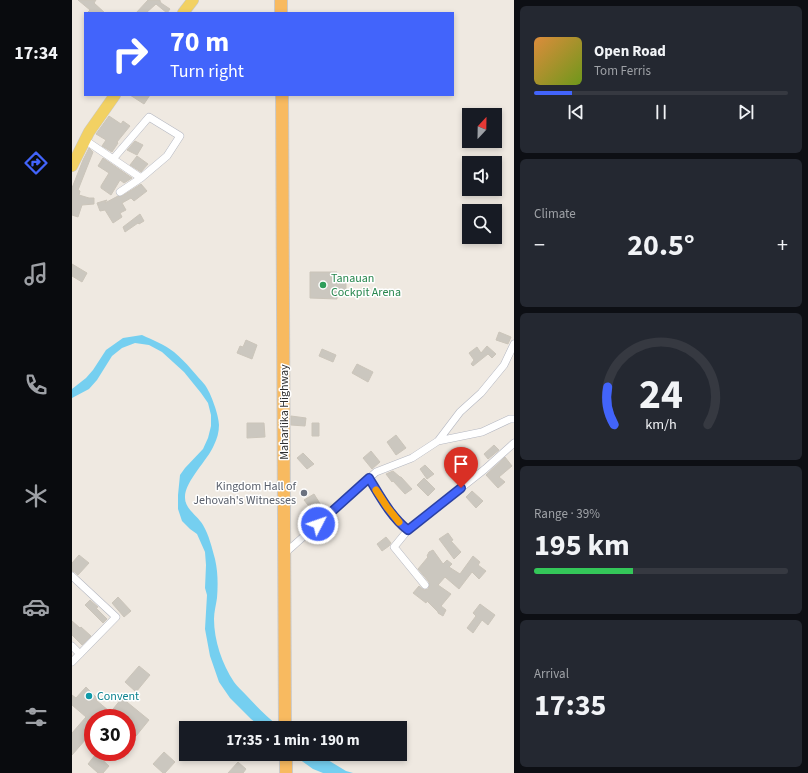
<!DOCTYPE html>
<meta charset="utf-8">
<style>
:root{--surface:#171b24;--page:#242831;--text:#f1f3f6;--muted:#9ea1a6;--line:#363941;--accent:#4264fb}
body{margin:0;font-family:"Source Sans 3",sans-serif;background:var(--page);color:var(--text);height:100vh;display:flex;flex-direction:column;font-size:15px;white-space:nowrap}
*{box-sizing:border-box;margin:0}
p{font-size:13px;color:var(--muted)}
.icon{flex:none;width:22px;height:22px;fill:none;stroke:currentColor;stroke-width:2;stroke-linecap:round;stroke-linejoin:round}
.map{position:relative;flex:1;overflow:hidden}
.details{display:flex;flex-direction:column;gap:6px;padding:6px;background:#0d0f14;width:294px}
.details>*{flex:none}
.guide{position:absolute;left:12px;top:12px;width:370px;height:84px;border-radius:0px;box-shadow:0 2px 6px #0003;background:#4264fb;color:#fff;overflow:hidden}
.needle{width:26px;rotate:22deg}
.fabs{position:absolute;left:390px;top:108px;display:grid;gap:8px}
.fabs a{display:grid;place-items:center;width:40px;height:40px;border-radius:0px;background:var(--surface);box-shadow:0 2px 6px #0003;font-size:20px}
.speed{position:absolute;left:12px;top:709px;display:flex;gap:8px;font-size:20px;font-weight:700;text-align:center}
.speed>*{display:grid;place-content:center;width:52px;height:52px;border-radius:50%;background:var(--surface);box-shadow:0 2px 6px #0003;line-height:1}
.speed .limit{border:6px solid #d22;background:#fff;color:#111}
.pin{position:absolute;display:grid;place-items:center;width:34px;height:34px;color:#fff;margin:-41px -17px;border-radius:50% 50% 50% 0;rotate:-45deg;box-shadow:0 0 4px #0007}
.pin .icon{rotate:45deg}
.me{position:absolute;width:44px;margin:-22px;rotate:49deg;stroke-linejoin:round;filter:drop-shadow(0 0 3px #0008)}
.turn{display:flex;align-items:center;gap:14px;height:84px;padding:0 20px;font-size:18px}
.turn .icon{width:52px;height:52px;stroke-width:2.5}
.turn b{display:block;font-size:28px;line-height:34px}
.big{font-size:30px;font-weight:700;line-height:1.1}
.details .tile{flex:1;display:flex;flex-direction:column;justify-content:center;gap:6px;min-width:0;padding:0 14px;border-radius:6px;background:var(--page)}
.details .dial{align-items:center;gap:0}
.dial svg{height:104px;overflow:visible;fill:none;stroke:var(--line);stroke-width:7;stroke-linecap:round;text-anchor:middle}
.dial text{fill:var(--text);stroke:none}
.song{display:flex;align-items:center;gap:12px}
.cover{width:48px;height:48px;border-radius:6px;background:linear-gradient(135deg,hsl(30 70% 55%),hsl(80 70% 35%))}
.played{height:4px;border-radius:2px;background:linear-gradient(90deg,var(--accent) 15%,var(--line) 15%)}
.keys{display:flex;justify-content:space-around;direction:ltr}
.heat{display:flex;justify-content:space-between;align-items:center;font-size:22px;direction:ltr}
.charge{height:6px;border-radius:3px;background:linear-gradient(90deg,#34c759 39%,var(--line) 0)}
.trip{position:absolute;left:107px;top:721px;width:228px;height:40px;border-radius:0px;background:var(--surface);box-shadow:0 2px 6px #0003;font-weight:700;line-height:40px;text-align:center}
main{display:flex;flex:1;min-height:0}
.dock{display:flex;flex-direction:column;width:72px;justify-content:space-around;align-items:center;background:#090b0e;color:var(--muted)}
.dock .icon{width:28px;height:28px}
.dock .active{color:var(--accent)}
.dock b{font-size:18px;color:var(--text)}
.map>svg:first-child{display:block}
</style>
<main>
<nav class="dock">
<b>17:34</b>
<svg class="icon active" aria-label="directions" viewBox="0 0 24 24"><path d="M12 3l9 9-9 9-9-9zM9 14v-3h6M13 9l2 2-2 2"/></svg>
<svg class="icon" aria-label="music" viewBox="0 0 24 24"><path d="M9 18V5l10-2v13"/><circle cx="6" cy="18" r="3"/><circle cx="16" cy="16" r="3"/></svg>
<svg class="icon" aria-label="phone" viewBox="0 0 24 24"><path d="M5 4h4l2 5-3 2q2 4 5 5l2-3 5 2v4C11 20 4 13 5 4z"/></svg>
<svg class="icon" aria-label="climate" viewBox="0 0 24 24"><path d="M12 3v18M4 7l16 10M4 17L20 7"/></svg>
<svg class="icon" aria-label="car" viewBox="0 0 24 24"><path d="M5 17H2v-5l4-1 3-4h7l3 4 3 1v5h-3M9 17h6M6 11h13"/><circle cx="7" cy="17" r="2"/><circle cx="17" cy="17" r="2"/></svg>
<svg class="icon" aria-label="filters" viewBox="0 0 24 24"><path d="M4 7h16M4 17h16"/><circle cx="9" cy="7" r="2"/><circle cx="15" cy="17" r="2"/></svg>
</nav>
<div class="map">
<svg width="442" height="773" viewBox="0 0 442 773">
<rect width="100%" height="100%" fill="#efe9e1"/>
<path fill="#75cff0" d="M70,335c11,5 23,10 32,17 6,5 12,11 17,17 5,6 10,11 14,16 6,8 14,31 14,40 0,7 -2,14 -5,20 -6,15 -30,37 -29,53 0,11 13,18 18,27 6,10 9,23 12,34 3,13 3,26 2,39 -1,7 -3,14 -3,21 0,21 8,45 20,63 3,4 8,9 12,13 11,12 22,23 35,33h-19l-11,-9 -21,-21 -11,-16 -9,-26 -5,-27 2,-34 -2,-7 1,-23 -1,-13 -8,-18 -7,-5 -8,-8 -4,-12v-14l2,-20 5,-7 18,-19 5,-11 3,-12v-11l-3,-12 -7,-10 -17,-21 -22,-20 -13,-7 -14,-2 -13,5 -10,8 -15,24 -8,9 -17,9v-9l14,-11 7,-8 13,-20 17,-12z
M220,754h26l28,17 7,2h-30l-10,-4z"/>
<path fill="#cbc7bf" stroke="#cbc5ba" d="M6,0h18l-2,3 11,10h-18l3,-3z
M76,0h12v1l1,2 9,6 -3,4 -11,-9 -10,9h-10z
M58,95h20l-6,9z
M37,116l12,8 2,-3 7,5 -13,16 1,1 -6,9 -10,-6 4,-6 -10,-6z
M63,141l8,4 -6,10 -10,-5z
M17,148l4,4 -15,38 2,1 -1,4 10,3h5v6l-12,1 -4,12 -6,-2v-27l11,-28z
M65,156l11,8 -7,8 -11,-7z
M31,158l29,20 -8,5 -4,-3 -9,15 -10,-7v-2l8,-13 -11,-7z
M69,184l6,7 -13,10 -3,-3 -9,5 4,7 -6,3 2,4 -9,6 -8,-13 -5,1 -3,-8 10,-3 -2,3 13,-7h4z
M68,214l4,7 -5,3 -1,-1 -13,9 -2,-5z
M0,264l15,9 -5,9 -10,-6z
M238,272h27v6l9,-1v17h-9v5l-27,-1z
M427,332l12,5 -3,7 -12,-4z
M174,340l11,5 -5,14 -15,-6 3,-7 3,1z
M415,346l9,8 -4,4 -4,-4 -15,12 -2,-2 3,-4 -5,-7 8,-6 4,6z
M250,349l14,6 -3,7 -14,-6z
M285,364l16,8 -5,10 -16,-9z
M219,416l15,2 -1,8 -14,-1z
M175,423h17l1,14 -18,1z
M240,423h7v13h-7z
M324,435l10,13 -10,7 -9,-13z
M422,445l5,5 -11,9 -4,-5z
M299,451l9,11 -8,7 -9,-11z
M231,453l11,11 -7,5 -10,-11z
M433,457l7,9 -13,11 6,5 -7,6 -12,-13z
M353,465l9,9 -7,5 -7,-10z
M321,471l7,6h1l11,12 -7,5 -12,-13 -1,1 -6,-8z
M352,478l11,11 -7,7 -11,-11z
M400,491l11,10 -7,7 -10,-11z
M242,494l10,16 -8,5 -12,-15z
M376,533l5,7 -2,1 10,11 -7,7 -15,-20z
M314,537l5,6 -2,3 -7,5 -5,-7z
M361,550l10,14 4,-4 5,4 -3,3 11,7 13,-18 7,6 -2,3 8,6 -7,8 -7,-7 -13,17 -14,-12 -7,8 13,9 -10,12 5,4 -3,6 -5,-3v-1l-11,-11 -1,2 -13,-10 6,-7 5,4 4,-1 1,-2v-5l-11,-13 10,-12 -1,-1 2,-4z
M7,555l10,8 -11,12 -3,-3 -3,-1v-8z
M46,597l13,14 -7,6 -12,-14z
M18,600l8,7 -2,1 11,11 -4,4 -18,-18z
M408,604l15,11 -7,10 -6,-5 -9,13 -6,-5 9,-12 -3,-3z
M0,621l8,7 1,-1 10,9 -9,9 -10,-10z
M67,666l11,9 -14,17 -11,-10z
M14,687l11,11 -1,2 13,11 -6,7h-10v13l-21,24v-22l14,-16 -14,-12v-10l4,3z
M50,698l27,22 -13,16 -3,-2 -6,7v-23h-13l-5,-4z
M92,752l11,10 -10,11h-2l-10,-9z
M24,754l13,12 -6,7h-5l-10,-9z
M166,762l8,7 -3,4h-15z"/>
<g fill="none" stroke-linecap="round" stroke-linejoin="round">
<g stroke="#b4b7c1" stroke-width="8">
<path id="minor" d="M13,140l56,38 -21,14
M41,159l36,-42 31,19 -13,20 -26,22
M366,441l22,-29 21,-19 23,-28 10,-21
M297,478c11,18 22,39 39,52l77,-61 29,-26
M336,530l-14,17 31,38
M212,554l92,-82 36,-14 26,-17 44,-9 28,-13h4
M0,576l44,41 -44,45
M0,646l8,8"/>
</g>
<g stroke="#c9c9c9" stroke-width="12">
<path id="primary" d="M111,13l10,-13
M0,166l17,-34 26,-37"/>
</g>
<g stroke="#c9c9c9" stroke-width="14">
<path id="trunk" d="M209,0v13
M210,95l3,633
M214,773v-19"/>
</g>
<use href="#minor" stroke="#fff" stroke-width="7"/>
<use href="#primary" stroke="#f2d163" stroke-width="11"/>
<use href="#trunk" stroke="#f8ba60" stroke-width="12"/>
</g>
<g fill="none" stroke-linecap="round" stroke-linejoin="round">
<g stroke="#2b41a3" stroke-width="10">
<path id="route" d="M246,524l51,-46c11,18 22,39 39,52l53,-42"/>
</g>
<use href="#route" stroke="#4264fb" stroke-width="7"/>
<path stroke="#f59e0b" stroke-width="7" d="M304,490l11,17 12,15"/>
</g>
<circle fill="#2e9e5b" stroke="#fff" stroke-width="1.5" cx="251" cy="285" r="4"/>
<circle fill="#6b7280" stroke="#fff" stroke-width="1.5" cx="232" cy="493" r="4"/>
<circle fill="#0f9aa8" stroke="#fff" stroke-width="1.5" cx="17" cy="696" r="4"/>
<g text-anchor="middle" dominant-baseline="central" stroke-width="3" stroke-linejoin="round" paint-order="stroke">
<g font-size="12" fill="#27864d" stroke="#fff" text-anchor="start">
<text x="259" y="278">Tanauan<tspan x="259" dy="14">Cockpit Arena</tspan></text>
</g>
<g font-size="12" fill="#2e2e2e" stroke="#fff">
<text transform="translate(212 412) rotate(-90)">Maharlika Highway</text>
</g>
<g font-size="12" fill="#5b616d" stroke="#fff" text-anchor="end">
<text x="224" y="486">Kingdom Hall of<tspan x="224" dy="14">Jehovah's Witnesses</tspan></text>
</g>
<g font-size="12" fill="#0d838f" stroke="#fff" text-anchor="start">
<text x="25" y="696">Convent</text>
</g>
</g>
</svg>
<div class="fabs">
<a><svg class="needle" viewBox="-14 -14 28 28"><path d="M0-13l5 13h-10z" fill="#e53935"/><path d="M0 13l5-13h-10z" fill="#9ea1a6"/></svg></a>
<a><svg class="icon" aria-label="sound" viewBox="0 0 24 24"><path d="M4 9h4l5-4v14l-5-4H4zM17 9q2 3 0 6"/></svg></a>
<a><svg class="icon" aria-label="search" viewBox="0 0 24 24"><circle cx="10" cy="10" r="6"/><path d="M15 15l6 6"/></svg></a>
</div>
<div class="speed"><div class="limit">30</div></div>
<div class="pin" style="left:389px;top:488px;background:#d93025"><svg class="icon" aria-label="arrive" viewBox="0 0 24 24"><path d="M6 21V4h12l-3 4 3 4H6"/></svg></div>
<svg class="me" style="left:246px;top:524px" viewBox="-20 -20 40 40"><circle r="17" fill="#4264fb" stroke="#fff" stroke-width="3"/><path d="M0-11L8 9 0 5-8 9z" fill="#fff"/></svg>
<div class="trip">17:35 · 1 min · 190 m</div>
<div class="guide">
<div class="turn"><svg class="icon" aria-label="right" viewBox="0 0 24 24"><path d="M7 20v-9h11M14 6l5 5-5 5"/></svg><div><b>70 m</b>Turn right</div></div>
</div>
</div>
<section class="details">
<div class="tile">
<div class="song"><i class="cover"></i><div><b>Open Road</b><p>Tom Ferris</p></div></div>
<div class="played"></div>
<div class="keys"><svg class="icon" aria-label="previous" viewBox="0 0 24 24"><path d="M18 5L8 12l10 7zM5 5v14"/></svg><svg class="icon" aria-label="pause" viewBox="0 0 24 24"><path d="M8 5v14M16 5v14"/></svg><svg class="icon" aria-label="next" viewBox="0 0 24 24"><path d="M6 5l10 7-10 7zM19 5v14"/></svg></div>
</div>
<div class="tile"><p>Climate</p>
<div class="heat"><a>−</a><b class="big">20.5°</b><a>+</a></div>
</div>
<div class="tile dial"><svg viewBox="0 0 100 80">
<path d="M14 69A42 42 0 1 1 86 69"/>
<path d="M14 69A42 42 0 0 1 9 40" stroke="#4264fb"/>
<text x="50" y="56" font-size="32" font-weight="700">24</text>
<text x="50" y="72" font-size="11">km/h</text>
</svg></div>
<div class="tile"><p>Range · 39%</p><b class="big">195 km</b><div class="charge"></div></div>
<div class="tile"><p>Arrival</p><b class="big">17:35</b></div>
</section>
</main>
